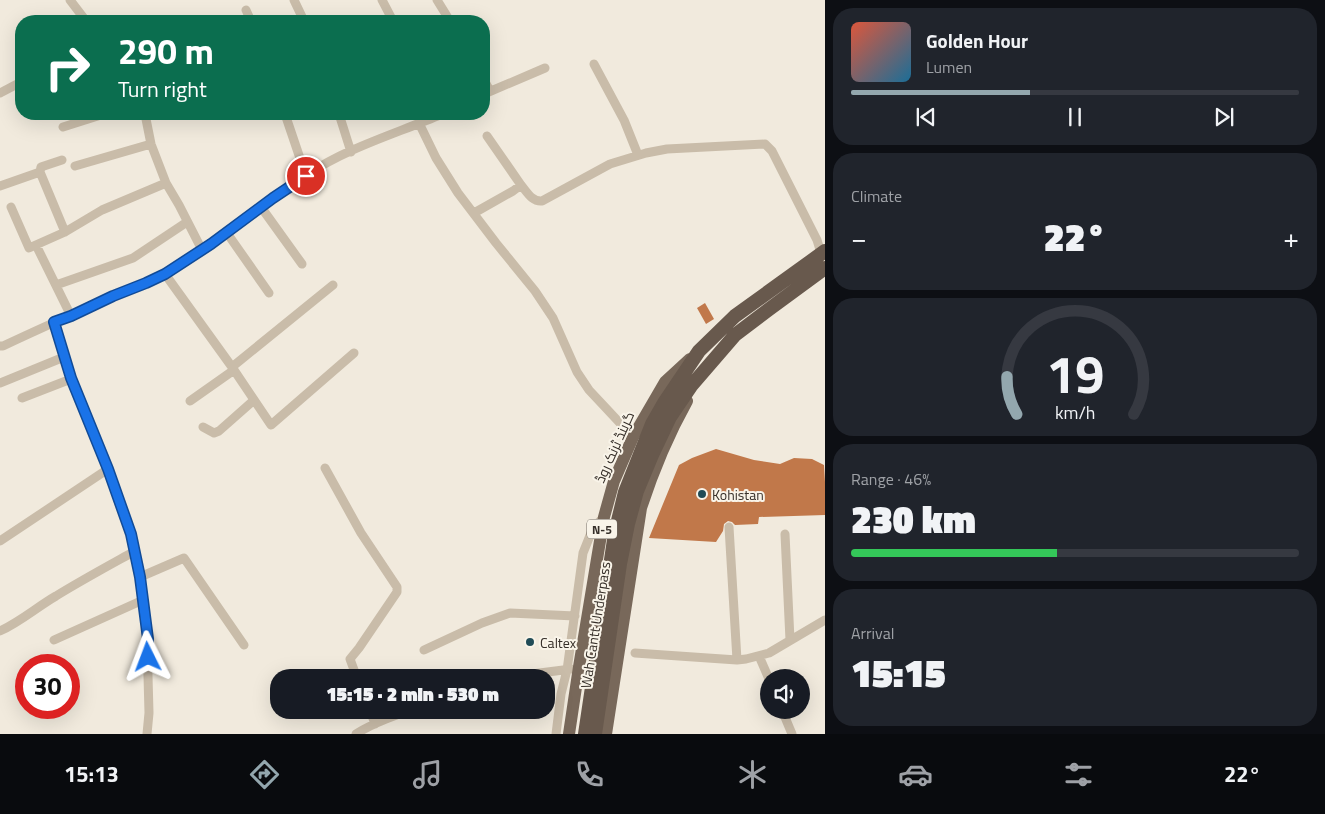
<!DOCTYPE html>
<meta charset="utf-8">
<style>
:root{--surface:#171b24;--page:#20242c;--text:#f1f3f6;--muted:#9ea1a6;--line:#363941;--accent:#93a7ae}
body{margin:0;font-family:"Titillium Web",Cairo,sans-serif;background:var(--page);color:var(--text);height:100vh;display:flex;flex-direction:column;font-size:19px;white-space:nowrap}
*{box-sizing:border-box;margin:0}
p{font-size:16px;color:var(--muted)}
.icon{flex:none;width:28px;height:28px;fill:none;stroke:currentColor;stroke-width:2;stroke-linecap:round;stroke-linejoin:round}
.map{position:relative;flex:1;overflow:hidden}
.side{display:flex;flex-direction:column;gap:8px;padding:8px;background:#0d0f14;width:500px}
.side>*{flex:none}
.hud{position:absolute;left:15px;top:15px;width:475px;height:105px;border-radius:20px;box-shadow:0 5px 20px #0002;background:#0b6e4f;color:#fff;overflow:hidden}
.fabs{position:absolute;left:760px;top:669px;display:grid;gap:10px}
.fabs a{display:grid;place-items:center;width:50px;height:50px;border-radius:50%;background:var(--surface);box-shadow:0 5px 20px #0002;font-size:25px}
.speed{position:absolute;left:15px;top:654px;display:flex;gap:10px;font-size:25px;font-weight:700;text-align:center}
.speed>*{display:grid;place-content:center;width:65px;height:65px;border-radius:50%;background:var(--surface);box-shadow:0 5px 20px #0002;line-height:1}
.speed .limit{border:8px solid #d22;background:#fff;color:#111}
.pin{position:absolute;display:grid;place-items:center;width:42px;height:42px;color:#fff;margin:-21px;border:2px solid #fff;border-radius:50%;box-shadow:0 1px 5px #0007}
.me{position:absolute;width:55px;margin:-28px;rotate:357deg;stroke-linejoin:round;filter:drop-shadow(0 0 4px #0008)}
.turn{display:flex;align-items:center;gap:18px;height:105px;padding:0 20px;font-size:22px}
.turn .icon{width:65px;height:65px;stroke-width:2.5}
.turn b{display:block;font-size:35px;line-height:42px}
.big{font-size:38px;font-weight:800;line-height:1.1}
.side .widget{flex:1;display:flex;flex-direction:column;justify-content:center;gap:8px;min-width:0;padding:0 18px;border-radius:20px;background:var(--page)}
.side .dial{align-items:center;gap:0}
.dial svg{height:130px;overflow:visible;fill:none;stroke:var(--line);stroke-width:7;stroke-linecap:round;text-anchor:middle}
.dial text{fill:var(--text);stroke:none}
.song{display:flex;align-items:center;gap:15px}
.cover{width:60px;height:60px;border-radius:8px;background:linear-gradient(135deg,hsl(10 70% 55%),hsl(200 70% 35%))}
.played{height:5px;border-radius:2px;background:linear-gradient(90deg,var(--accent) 40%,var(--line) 40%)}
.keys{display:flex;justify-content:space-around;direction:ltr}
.heat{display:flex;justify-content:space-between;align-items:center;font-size:28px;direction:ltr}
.charge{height:8px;border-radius:4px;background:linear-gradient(90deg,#34c759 46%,var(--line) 0)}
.trip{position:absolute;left:270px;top:669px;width:285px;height:50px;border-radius:20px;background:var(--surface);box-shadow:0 5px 20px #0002;font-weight:800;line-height:50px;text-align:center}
.tabs{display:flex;height:80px;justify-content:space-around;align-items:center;background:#090b0e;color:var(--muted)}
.tabs .icon{width:35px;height:35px}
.tabs .selected{color:var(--accent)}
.tabs b{font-size:22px;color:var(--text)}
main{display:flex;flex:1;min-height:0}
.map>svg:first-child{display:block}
</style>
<main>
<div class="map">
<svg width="825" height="734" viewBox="0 0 825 734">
<rect width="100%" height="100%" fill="#f1eadd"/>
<path fill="#c1784a" d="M705,303l9,16 -8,5 -9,-16z
M716,449l38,11 26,4 14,-6 18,1 12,6 1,17v33l-66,2 -1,7 -23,1 -3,-3 -4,-1 -4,3 -1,7 -7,11 -67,-4 30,-73 13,-7z"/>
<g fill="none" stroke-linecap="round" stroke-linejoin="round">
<path stroke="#c9bca9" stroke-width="9" d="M70,0l16,21
M294,0l10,21
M382,0l11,21
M437,0l13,21
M246,10l5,11
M594,64l30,56 14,35
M484,80l6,11
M0,93l21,-11
M484,94l61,-26
M145,114l6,30 15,39 13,22 23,45
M285,114l21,62
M339,114l12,38
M419,123l17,35 22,35 38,50 39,48 18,27 24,54 12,18 44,47
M63,127l41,-13
M487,136l34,49
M62,160l-21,7 -1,5 25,60
M75,166l76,-22
M0,186l40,-14
M11,207l18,41 36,-16 37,-22 64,-27
M261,207l41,57
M474,213l39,-22 8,-6c6,7 11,17 21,16l68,-37 36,-11 21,-4 98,-5 7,7 45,89 4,13
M227,233l42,60
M36,245l35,71
M165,274l67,93 39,58 83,-72
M56,285l77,-27 54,-36
M54,322l17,57 37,90 23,65 9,43 7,62 2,74 -2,21
M0,346h3c36,-17 72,-33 108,-49 17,-8 35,-13 52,-22 39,-22 73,-51 109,-76 12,-8 24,-16 35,-24 39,-27 91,-42 135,-61
M232,367l101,-82
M0,383l64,-26
M22,398l49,-19
M190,401l44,-31
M203,427l11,6 5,-2 35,-31
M325,468l36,65 36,54v5l-38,56 -9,11 7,19
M729,527l8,133
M785,534l5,106
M0,541l108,-72
M140,577l44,-19 60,87
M0,631c20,-9 37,-24 56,-35 26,-16 52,-30 79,-45
M54,640l89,-40
M424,650l58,-27 28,-10 65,3
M635,653l102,7 9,-1 23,-6 56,-33
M759,656l10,23
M501,678l70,-9
M370,710l5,14
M782,710l10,24
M356,734c16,-11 36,-17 54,-24
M556,734l5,-40 6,-24 16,-117 10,-25 11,-11"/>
<path stroke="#78685a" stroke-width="12" d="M569,734l10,-67 25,-150 10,-36 19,-44 32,-55 25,-23
M606,734l35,-226c12,-37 27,-73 46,-107"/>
<path stroke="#68594d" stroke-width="14" d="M585,734l30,-201 10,-41 27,-68 12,-21 35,-52 36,-35 90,-65
M595,734l25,-170 8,-40 9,-33 15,-36 18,-38 21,-31 44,-51 33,-25 57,-42"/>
</g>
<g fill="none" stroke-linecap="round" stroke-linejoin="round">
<g stroke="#114b97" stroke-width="12">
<path id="route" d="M148,657v-18l-8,-62 -9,-43 -23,-65 -37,-91 -17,-56 17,-6 42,-20 33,-13 19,-9 46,-30 62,-46 33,-22"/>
</g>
<use href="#route" stroke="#1a73e8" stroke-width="9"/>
</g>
<g fill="#204b56" stroke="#f9f4e9" stroke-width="2">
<circle cx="702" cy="494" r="5"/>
<circle cx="530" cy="642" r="5"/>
</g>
<g text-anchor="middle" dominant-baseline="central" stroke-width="4" stroke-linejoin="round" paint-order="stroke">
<rect fill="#f9f4e9" stroke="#706a63" stroke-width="1" x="587" y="519.5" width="30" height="19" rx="4"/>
<g font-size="12" font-weight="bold" fill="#362f29">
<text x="602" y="529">N-5</text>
</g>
<g font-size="14" fill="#362f29" stroke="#f9f4e9">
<text transform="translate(614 447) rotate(-66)">گرینڈ ٹرنک روڈ</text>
<text transform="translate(595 625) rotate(-81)">Wah Cantt Underpass</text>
</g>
<g font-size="14" fill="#362f29" stroke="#f9f4e9" text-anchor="start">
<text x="712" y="494">Kohistan</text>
<text x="540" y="642">Caltex</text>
</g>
</g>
</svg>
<div class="fabs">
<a><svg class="icon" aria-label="sound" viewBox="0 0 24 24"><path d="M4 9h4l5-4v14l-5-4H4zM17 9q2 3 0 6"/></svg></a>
</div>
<div class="speed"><div class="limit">30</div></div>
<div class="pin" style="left:306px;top:176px;background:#d93025"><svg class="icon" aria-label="arrive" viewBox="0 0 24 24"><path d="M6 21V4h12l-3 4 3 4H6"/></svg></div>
<svg class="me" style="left:148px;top:657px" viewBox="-20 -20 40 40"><path d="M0-17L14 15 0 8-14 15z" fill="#1a73e8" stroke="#fff" stroke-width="4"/></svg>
<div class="trip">15:15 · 2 min · 530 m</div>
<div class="hud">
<div class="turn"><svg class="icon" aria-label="right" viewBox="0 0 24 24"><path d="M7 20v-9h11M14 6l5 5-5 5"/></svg><div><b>290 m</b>Turn right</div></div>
</div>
</div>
<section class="side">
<div class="widget">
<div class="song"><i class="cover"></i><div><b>Golden Hour</b><p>Lumen</p></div></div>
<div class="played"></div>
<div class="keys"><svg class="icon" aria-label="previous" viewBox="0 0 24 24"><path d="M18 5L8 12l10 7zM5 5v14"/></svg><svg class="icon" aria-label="pause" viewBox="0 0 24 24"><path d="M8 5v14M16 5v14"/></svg><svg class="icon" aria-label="next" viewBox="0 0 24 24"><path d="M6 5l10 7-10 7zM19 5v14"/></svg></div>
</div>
<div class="widget"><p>Climate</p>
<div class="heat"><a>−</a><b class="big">22°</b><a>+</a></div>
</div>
<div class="widget dial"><svg viewBox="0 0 100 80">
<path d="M14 69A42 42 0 1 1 86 69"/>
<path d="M14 69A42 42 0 0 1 8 46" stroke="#93a7ae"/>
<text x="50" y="56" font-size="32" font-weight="700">19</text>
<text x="50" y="72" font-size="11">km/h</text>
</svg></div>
<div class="widget"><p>Range · 46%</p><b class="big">230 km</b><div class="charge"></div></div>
<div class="widget"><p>Arrival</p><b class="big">15:15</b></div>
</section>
</main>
<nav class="tabs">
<b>15:13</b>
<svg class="icon selected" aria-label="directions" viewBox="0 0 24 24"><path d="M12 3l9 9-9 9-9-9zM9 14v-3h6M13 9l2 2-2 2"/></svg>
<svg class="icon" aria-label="music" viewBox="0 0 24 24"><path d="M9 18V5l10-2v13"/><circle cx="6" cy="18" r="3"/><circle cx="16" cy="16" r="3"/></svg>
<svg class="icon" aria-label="phone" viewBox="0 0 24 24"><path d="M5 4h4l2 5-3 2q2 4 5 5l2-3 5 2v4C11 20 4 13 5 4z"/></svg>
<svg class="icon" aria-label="climate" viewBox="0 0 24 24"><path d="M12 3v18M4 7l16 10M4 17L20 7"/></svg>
<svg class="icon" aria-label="car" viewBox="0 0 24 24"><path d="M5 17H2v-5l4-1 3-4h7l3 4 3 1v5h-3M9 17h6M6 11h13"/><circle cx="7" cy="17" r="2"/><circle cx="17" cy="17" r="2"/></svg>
<svg class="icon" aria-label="filters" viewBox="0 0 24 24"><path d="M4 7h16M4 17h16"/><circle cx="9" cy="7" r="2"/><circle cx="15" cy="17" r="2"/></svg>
<b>22°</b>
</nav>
